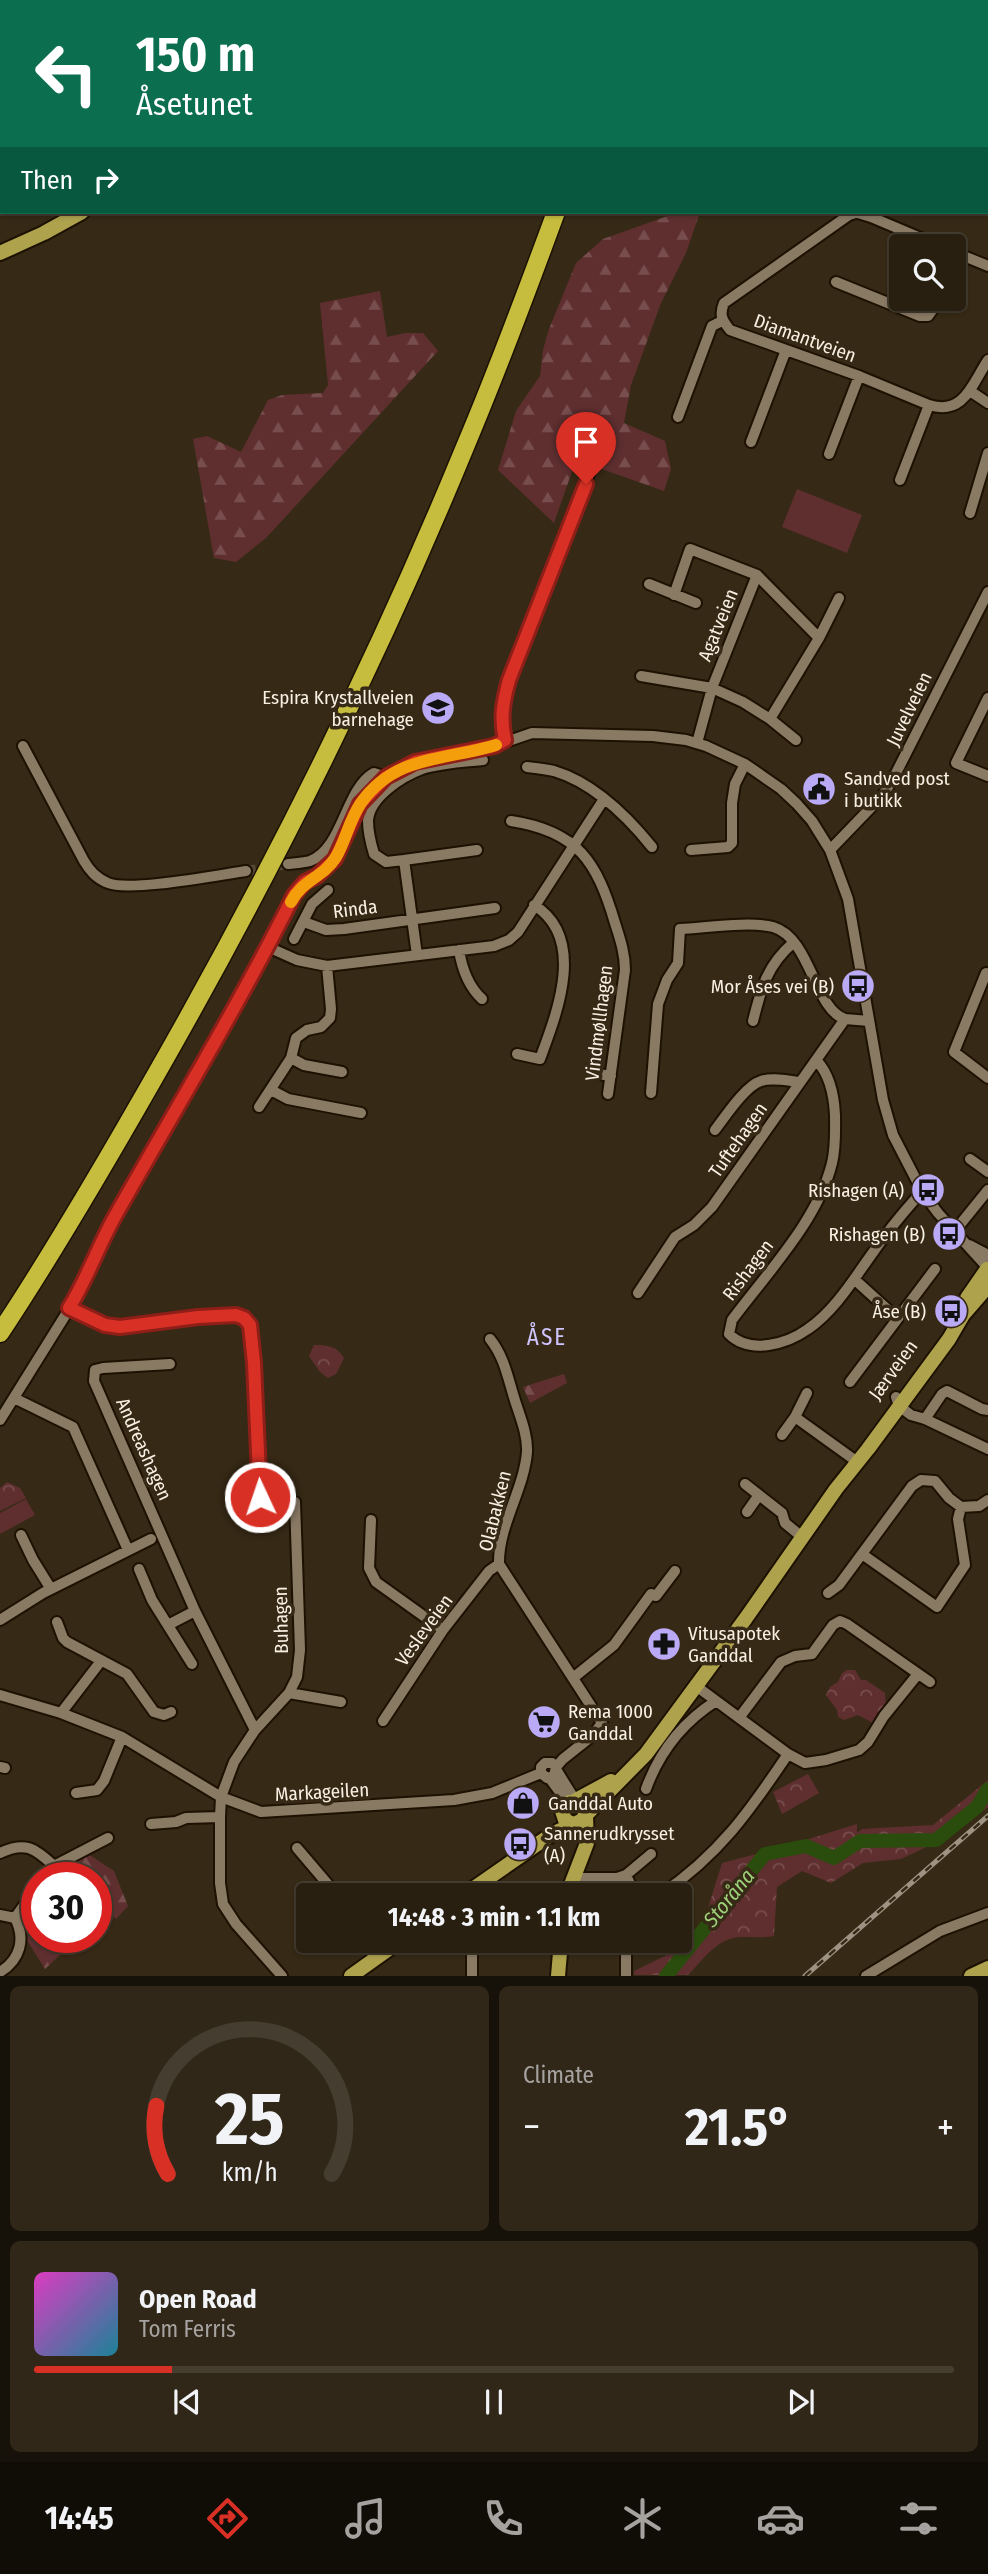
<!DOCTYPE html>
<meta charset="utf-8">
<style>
:root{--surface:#281f10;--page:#302719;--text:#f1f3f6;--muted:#a5a29f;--line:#443d30;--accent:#d93025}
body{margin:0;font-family:"Fira Sans Condensed",sans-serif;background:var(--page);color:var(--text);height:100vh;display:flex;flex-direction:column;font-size:26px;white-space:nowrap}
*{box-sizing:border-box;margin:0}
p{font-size:23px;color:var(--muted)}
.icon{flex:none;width:38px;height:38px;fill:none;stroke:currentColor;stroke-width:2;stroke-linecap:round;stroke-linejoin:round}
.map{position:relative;height:1976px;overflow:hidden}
.sheet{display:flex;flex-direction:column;gap:10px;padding:10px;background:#161109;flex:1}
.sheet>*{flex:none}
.guide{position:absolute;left:0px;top:0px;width:989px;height:214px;box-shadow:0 2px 5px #0004,0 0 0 2px var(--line);background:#0b6e4f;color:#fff;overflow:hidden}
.controls{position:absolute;left:889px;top:234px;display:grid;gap:14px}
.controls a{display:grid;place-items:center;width:77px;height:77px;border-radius:7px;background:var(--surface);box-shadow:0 2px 5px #0004,0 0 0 2px var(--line);font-size:35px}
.speed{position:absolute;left:21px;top:1862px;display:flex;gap:14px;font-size:35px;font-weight:700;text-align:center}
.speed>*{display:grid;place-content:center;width:91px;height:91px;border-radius:50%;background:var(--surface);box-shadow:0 2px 5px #0004,0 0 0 2px var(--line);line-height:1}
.speed .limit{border:10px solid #d22;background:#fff;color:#111}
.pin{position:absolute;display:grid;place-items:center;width:60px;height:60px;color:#fff;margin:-72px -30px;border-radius:50% 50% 50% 0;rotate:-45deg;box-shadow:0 0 7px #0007}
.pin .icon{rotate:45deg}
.me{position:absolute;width:77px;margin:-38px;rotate:357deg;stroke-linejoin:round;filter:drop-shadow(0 0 5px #0008)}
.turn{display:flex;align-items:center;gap:24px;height:147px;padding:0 21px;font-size:32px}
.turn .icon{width:91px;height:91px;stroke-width:2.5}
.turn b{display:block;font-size:49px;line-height:60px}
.then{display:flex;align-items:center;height:66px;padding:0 21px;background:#0003;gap:14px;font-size:26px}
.big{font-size:52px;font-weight:700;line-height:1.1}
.sheet .widget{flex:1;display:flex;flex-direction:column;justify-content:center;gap:10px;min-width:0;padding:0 24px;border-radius:10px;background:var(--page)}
.sheet .dial{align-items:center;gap:0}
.dial svg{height:182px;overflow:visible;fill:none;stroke:var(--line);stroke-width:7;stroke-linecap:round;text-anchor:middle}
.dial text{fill:var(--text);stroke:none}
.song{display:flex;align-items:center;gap:21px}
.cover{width:84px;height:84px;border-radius:10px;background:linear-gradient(135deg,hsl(310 70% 55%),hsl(190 70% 35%))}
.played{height:7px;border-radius:4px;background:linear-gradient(90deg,var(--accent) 15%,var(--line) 15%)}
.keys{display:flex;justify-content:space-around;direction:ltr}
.heat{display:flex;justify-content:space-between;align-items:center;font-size:38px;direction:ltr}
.sheet .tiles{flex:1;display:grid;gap:10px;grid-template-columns:1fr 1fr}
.widget:last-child{grid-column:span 2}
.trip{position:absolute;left:296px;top:1883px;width:396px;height:70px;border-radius:7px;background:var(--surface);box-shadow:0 2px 5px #0004,0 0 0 2px var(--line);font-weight:700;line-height:70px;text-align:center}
.tabs{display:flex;height:112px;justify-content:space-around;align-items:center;background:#100c06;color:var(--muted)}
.tabs .icon{width:49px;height:49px}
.tabs .on{color:var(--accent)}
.tabs b{font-size:32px;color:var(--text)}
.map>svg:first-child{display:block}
</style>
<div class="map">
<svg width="988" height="1976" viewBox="0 0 988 1976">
<defs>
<pattern id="forest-firs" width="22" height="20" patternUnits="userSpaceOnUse" patternTransform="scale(1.75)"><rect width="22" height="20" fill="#5f2f30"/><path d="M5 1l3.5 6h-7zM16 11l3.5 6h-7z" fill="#774d4e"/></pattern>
<pattern id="park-crowns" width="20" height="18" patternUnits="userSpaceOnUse" patternTransform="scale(1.75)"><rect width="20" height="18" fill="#5f2f30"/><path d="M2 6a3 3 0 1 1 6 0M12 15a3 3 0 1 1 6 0" fill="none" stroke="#774d4e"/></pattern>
</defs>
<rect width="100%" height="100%" fill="#362915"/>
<path fill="#5f2f30" d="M797,489l65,26 -15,38 -65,-26z
M26,1499l9,16 -35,19v-21z"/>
<path fill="url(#forest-firs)" d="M679,212h21l-14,41 -25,50 -30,82 -7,38 41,18 6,28 -7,22 -88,-31 -22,63 -56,-53 18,-59 24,-35 3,-26 6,-21 27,-66 27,-24z
M380,291l7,46 18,-4h18l15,18 -172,187 -30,24 -22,-4 -21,-119 14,-3 34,16 27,-52 14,-5 41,-2 5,-8 -8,-82z
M564,1374l3,9 -37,20 -7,-16z
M88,1854l26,17 14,35 -12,13 -20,-18v-23h-45l17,-14z
M37,1923v14h36l1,5 -29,27 -22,-35z"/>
<path fill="url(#park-crowns)" d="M314,1345c13,0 23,1 30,13l-8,16 -8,4 -8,-6 -11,-16z
M7,1482l13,6 6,10 -26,13v-23z
M847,1670h8l6,10h5l19,13 1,12 -13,18 -15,-8 -14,5 -6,-3 -1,-7 -11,-15 4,-8 8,-5 4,-9z
M808,1774l11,19 -37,21 -9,-22z
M988,1780v27l-45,32 -42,20 -38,4 -32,20 -29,-12 -25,16 -3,49c-13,3 -34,-1 -44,3 -17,5 -30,24 -42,36h-54v-4l64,-31 24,-77 61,-16 74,-23v9l5,-4 71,-4z"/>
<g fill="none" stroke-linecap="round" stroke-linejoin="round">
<path stroke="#2a4c0c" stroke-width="14" d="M666,1976l99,-122 41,-8 28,12 26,-17 76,-1 41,-33 11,-18"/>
<path stroke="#534734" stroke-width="10" stroke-dasharray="10 5" stroke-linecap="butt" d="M246,871l42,-7"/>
<g stroke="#1d1101" stroke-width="14">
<path id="minor" d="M917,0l2,2
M974,0l2,2
M678,2l1,-2
M825,2l2,-2
M882,2l2,-2
M987,74l1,-1
M987,179h1
M858,212l-9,3 -125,88c-5,12 -2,17 6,27l129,46 70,29
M858,213l13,4 71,30
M954,252l34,14
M954,267l5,-13
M836,282l84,34h8l12,-17
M970,391l18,12
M678,417l34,-91 10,-5
M751,442l35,-92
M829,454l30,-78
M900,480l29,-75c35,11 43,-21 59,-45
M970,513l18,-60
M649,584l47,19
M819,638l20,-40
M641,676l71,12 31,14 27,17 49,-81 -62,-63 -67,-26 -16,46
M988,698l-32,65 32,13
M770,719l26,21
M505,740c-5,-22 -3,-38 3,-60l83,-211
M697,743l15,-55 45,-113
M23,746l61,115c6,10 12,17 24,22 22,9 110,-8 138,-12
M527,767c9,1 18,2 27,4 40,12 73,45 98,76
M511,821c67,10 86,41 104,102 5,16 10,30 10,47l-17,124
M691,850l37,-3 4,-4v-40l3,-19 10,-20
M830,850l52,-54 10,-15 96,-189
M404,860l73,-10
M288,864c7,-1 15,-1 22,-3 33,-12 35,-72 64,-88l12,4
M304,922l22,8 18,-1 151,-21
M294,939l18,-35 16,-14
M268,947l29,13 30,6 167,-20 15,-6 9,-8 86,-133
M459,950c3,19 9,36 23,49
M417,955l-13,-95 -18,2 -12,-8c-3,-10 -6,-23 -6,-33 1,-24 35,-45 54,-52 19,-6 41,-7 61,-9
M986,973l-32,79 34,26
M753,1021c8,-32 14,-56 40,-78
M517,1054l23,5c17,-46 47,-121 -6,-154
M291,1058l13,7 38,7
M817,1061c13,14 17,34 18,54 0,16 1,32 -3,48 -14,57 -65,110 -100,157l-3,14c21,21 58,10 79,-5 27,-18 47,-52 66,-78 13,-19 28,-37 43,-54l6,-4
M592,1073l19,3
M271,1090l17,9 73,14
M651,1093l7,-89 9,-24 11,-17 2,-34c24,-1 70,-8 93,-2 38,11 41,82 72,92
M259,1107l32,-49 5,-20 11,-8 14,-3 9,-9 1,-9 -4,-43
M715,1130c10,-13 30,-44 46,-49 11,-4 28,0 39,1
M970,1159l18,13
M954,1232l34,-42
M969,1245l19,10
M854,1279l43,39
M638,1293l37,-56 19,-12 18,-18 133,-188 24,2
M69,1308l36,17 15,2 78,-10 38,-2 8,3 6,7 4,38 6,134
M490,1339c13,16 17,35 23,55 5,18 15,39 14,58 -3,38 -29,74 -28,112l103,159 -10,13 -29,23 -7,8 -2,9 -7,2 -6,-5v-6l4,-4h7l4,4
M170,1364l-67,4 -8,2 -1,11 101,230 60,119
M850,1382l85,-113
M896,1397l3,9 12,9 14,4 63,30
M14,1398l59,29 55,123
M795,1417l61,44
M925,1419l17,-25 5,-3 35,18 6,1
M0,1420l81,-130 31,-69 122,-210 60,-116 11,-13 12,-6 18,-17 17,-40 8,-15 13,-15 13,-12 29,-15 79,-16 38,-13 121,3 33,4 20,6 39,18 36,25 16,15 15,17 18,29 18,49 35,201 10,35 30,58 15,20 49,54
M782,1435l13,-18 12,-24
M745,1484l37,29 3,10 16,13
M747,1512l12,-17
M371,1520l-2,48 7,14 67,48
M21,1535l12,25 18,29
M862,1554l75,53 28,-42 -7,-46 3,-12
M139,1569l13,31 40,64
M828,1593l11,-8 73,-99 9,-6 14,1 14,17 12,9 18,-1 9,-6
M0,1620l43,-27 108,-54
M57,1622l6,16 4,4 60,32 27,38 10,3 7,-3
M168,1625l27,-14
M573,1678l41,-33 37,-51 5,2 19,-25
M696,1686l92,68 17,9 21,-3 33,-10 9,-8 16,-26 34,-42
M289,1693l52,9
M0,1695l61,18 61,24 99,60 40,15 193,-12 38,-7 49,-20
M61,1713l40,-52
M739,1718l42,-56 14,-6 17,-2 21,-29 7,-4 7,3 83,58
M383,1721l60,-91 46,-59 10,-7
M0,1767l5,1
M557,1771l18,29
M551,1780l11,15 2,11
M646,1789c13,-36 37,-67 70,-88
M76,1793l21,-3 7,-9 18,-44
M151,1824l25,-2 10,-4 34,-1
M297,1848l40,47
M0,1853c25,-12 35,-5 54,13
M626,1875l9,20
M44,1878l10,-12 54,-28
M572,1878h45l9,-3 25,-21
M660,1895c59,-40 89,-83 128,-141
M0,1915l15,3
M376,1941l9,10
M472,1941v35
M0,1972c20,-12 26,-33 15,-54l22,-31
M282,1976l-46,-52 -13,-20 -3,-21v-66l1,-20 13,-35 21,-32 34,-37 8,-16 3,-27 -5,-148
M626,1976v-23l9,-12
M866,1976l74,-45 48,-18"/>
</g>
<g stroke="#1d1101" stroke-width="18">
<path id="major" d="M449,2l3,-2
M0,253l44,-20 38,-21
M967,1298l20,-29
M576,1800l35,-19
M586,1815l60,-61 100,-136 90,-129 32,-40 81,-110 14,-24 25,-29
M464,1895l88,-61 31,-14 3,-10c-4,-10 -10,-10 -19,-7l-5,8 3,9 8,4
M567,1895l20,-52 -1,-27
M351,1976l49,-35
M558,1976l3,-35
M971,1976l17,-8"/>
</g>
<g stroke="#1d1101" stroke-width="21">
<path id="highway" d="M616,2v-2
M0,1333c53,-80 102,-164 150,-248 118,-206 225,-419 315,-638 33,-78 62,-156 91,-235"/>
</g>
<use href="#minor" stroke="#897a64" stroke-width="10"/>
<use href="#major" stroke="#aea24d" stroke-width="14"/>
<use href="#highway" stroke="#c6bd3e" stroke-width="18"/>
<g stroke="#9e9383" stroke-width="5">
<path id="rail" d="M805,1976l183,-160"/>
</g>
<use href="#rail" stroke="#362915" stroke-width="2.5" stroke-dasharray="8" stroke-linecap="butt"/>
</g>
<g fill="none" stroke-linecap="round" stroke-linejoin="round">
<g stroke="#8d1f18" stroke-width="18">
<path id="route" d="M260,1497l-6,-134 -4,-38 -6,-7 -8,-3 -38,2 -78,10 -15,-2 -36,-17c18,-29 29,-61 45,-90 61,-108 125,-213 180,-323l11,-13 12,-6 18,-17 25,-55 26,-27 29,-15 79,-16 11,-6c-5,-22 -2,-38 4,-60l77,-196"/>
</g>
<use href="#route" stroke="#d93025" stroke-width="12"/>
<path stroke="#f59e0b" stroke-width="12" d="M291,902c12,-23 32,-24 45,-45 10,-17 13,-37 25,-54 35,-49 84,-42 135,-58"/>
</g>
<defs>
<g id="school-disc" transform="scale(1.75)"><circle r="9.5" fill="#baaaf6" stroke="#362915"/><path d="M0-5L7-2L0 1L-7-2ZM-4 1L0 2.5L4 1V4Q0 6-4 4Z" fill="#111"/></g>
<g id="civic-disc" transform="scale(1.75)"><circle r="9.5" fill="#baaaf6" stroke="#362915"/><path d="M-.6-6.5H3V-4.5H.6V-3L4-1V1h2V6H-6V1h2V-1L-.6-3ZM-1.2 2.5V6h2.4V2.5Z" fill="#111"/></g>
<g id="bus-disc" transform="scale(1.75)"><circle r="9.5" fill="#baaaf6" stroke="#362915"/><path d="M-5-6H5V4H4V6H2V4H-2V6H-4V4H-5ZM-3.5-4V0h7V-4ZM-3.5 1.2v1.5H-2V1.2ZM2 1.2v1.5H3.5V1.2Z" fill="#111"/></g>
<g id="pharmacy-disc" transform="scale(1.75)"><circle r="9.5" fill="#baaaf6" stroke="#362915"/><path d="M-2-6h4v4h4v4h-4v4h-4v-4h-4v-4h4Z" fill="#111"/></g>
<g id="supermarket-disc" transform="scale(1.75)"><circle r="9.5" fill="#baaaf6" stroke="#362915"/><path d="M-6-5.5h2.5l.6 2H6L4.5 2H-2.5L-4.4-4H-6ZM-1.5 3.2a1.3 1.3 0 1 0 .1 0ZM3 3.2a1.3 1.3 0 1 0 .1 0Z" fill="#111"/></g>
<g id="shop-disc" transform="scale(1.75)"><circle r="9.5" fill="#baaaf6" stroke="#362915"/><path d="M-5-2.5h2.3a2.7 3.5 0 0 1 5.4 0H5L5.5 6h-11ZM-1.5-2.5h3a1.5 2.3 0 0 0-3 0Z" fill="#111"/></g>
</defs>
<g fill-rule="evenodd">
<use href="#school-disc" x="438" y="708"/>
<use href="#civic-disc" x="819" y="789"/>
<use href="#bus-disc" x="858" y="986"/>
<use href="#bus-disc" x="928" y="1190"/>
<use href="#bus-disc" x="949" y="1234"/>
<use href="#bus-disc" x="951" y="1311"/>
<use href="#pharmacy-disc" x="664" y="1644"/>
<use href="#supermarket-disc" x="544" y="1722"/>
<use href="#shop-disc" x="523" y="1803"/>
<use href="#bus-disc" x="520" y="1844"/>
</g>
<g text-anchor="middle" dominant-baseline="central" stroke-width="7" stroke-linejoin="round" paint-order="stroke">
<g font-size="19" fill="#f9f0e4" stroke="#362915">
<text transform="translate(805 338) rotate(20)">Diamantveien</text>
<text transform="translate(718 625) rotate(-68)">Agatveien</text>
<text transform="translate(909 709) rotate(-64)">Juvelveien</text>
<text transform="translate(355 909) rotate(-7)">Rinda</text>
<text transform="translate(599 1023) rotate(-83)">Vindmøllhagen</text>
<text transform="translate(738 1140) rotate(-55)">Tuftehagen</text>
<text transform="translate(748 1270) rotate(-53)">Rishagen</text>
<text transform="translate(893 1370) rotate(-54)">Jærveien</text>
<text transform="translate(144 1449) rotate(66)">Andreashagen</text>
<text transform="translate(495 1511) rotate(-76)">Olabakken</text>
<text transform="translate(281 1620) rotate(-91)">Buhagen</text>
<text transform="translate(424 1630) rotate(-54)">Vesleveien</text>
<text transform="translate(322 1792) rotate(-3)">Markageilen</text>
</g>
<g font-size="19" fill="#f9f0e4" stroke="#362915" text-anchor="end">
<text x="414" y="697">Espira Krystallveien<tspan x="414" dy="22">barnehage</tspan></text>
<text x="844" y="778" text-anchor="start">Sandved post<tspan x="844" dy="22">i butikk</tspan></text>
<text x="834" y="986">Mor Åses vei (B)</text>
<text x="904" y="1190">Rishagen (A)</text>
<text x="925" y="1234">Rishagen (B)</text>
<text x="926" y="1311">Åse (B)</text>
<text x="688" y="1633" text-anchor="start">Vitusapotek<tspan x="688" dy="22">Ganddal</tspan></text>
<text x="568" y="1711" text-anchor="start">Rema 1000<tspan x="568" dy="22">Ganddal</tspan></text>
<text x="548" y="1803" text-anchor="start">Ganddal Auto</text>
<text x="544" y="1833" text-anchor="start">Sannerudkrysset<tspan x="544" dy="22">(A)</tspan></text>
</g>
<g font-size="21" font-style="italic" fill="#9cd079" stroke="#362915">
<text transform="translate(729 1898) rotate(-51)">Storåna</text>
</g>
<g font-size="23" letter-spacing="2" fill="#cfc4fe" stroke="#362915">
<text x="547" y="1337">ÅSE</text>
</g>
</g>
</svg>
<div class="controls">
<a><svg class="icon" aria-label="search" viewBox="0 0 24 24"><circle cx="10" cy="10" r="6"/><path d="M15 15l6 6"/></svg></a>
</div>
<div class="speed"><div class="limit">30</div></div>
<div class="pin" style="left:586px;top:484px;background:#d93025"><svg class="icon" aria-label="arrive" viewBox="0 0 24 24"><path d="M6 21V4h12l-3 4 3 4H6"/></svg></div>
<svg class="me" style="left:260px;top:1497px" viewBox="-20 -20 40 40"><circle r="17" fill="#d93025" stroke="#fff" stroke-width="3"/><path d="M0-11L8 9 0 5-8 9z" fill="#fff"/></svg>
<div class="trip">14:48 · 3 min · 1.1 km</div>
<div class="guide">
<div class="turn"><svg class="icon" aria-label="left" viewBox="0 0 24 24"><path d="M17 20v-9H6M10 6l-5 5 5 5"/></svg><div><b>150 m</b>Åsetunet</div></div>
<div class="then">Then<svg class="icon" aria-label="right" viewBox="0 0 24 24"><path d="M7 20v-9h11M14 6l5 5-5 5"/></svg></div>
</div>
</div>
<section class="sheet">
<div class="tiles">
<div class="widget dial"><svg viewBox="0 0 100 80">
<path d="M14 69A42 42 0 1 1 86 69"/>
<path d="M14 69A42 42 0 0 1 9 39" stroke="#d93025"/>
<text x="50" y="56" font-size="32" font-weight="700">25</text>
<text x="50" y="72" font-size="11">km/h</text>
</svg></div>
<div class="widget"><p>Climate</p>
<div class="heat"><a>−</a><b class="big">21.5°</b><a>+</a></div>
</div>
<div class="widget">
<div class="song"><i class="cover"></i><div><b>Open Road</b><p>Tom Ferris</p></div></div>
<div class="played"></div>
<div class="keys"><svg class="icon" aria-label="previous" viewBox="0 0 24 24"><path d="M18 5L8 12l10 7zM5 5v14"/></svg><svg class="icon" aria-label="pause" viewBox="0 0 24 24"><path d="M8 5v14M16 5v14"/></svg><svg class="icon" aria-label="next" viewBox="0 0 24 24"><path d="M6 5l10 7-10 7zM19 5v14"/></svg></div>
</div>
</div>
</section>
<nav class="tabs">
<b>14:45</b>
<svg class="icon on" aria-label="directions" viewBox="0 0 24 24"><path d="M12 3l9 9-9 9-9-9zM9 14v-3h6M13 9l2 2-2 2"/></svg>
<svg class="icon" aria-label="music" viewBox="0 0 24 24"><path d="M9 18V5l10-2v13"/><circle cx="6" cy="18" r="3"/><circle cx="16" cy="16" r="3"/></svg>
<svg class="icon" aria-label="phone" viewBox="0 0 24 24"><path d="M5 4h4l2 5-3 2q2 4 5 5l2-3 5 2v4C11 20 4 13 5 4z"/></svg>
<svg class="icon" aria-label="climate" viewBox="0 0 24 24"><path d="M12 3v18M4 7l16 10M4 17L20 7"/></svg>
<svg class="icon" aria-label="car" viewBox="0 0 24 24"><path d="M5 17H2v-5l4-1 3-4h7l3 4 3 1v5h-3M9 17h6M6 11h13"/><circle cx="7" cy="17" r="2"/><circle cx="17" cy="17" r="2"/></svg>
<svg class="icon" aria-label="filters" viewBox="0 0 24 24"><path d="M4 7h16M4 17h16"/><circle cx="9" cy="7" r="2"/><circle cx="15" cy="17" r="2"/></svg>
</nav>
